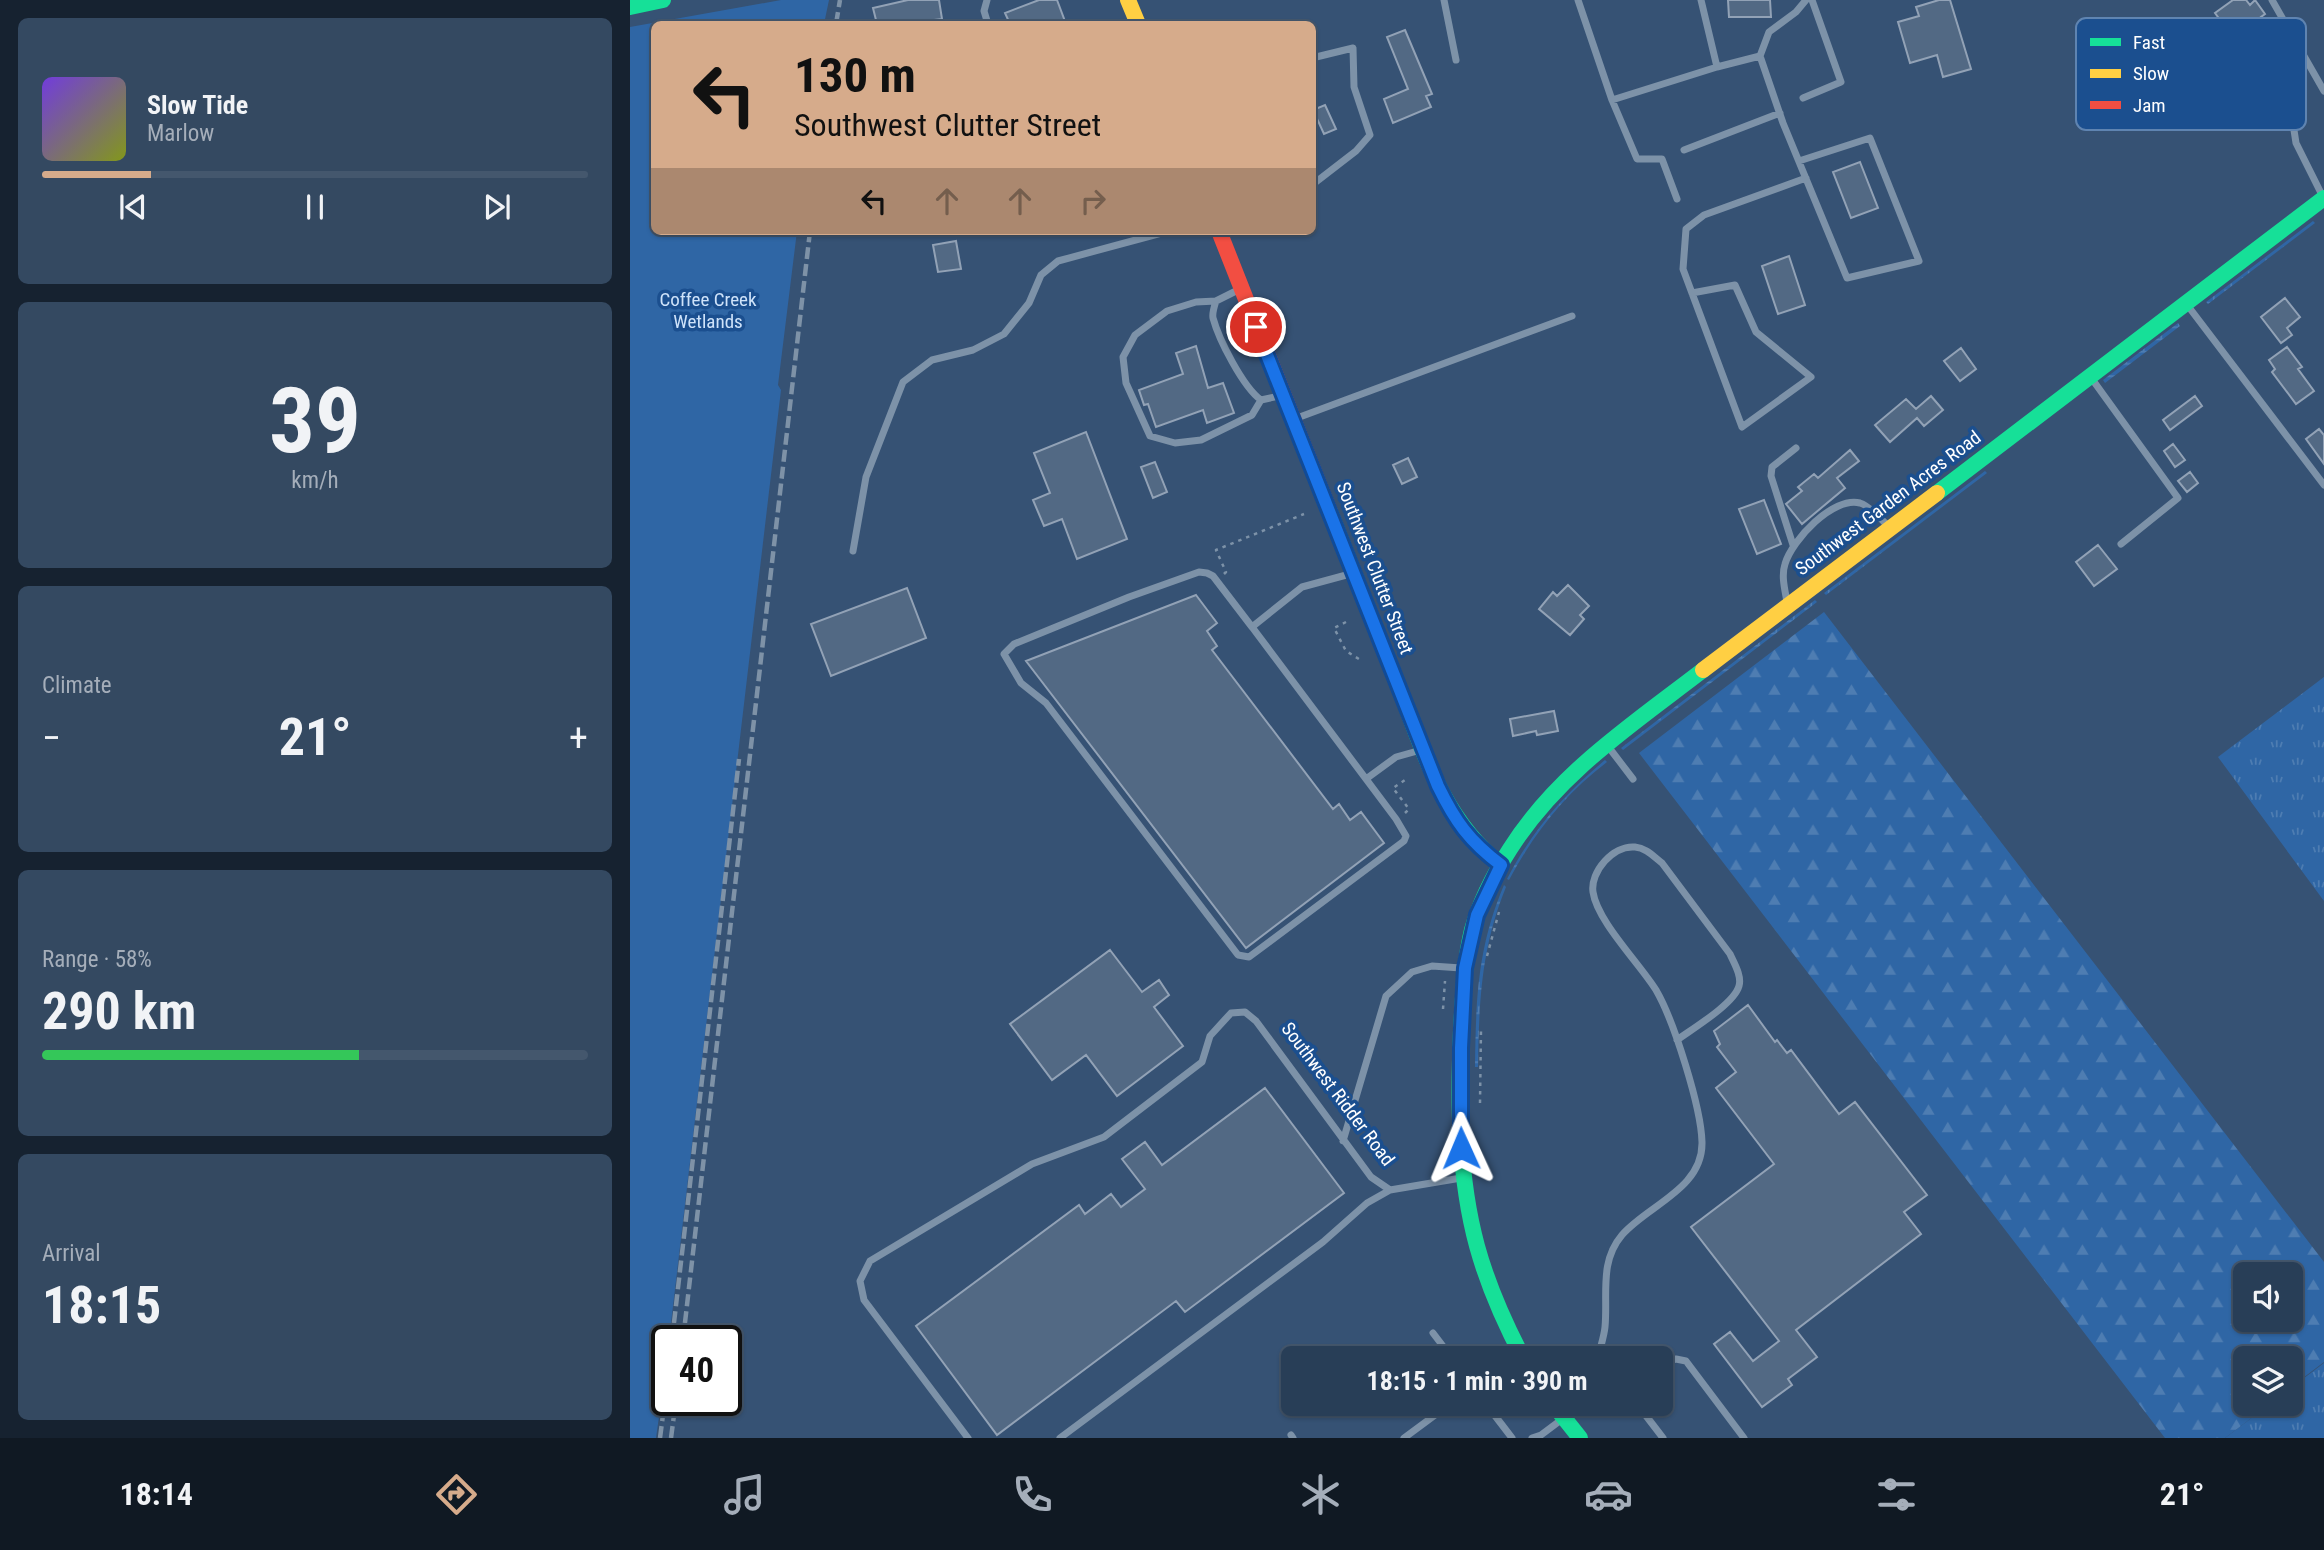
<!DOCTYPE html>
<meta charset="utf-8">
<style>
:root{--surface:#283e57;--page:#344961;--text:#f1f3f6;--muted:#a5aeba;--line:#44576d;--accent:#d6ab8b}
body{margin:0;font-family:"Roboto Condensed",sans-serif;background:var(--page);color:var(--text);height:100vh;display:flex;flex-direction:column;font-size:26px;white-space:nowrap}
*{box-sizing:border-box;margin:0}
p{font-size:23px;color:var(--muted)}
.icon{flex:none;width:38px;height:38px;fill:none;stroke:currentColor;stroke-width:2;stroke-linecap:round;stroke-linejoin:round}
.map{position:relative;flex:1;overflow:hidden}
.sheet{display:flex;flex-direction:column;gap:18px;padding:18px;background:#162230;width:630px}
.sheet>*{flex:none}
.hud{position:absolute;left:21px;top:21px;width:665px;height:214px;border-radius:10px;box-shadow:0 2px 5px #0004,0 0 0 2px var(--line);background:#d6ab8b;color:#111;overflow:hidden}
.tools{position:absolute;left:1603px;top:1262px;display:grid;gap:14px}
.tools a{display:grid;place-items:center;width:70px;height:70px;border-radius:10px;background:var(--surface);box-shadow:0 2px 5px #0004,0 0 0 2px var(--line);font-size:35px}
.speed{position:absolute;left:21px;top:1325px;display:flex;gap:14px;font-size:35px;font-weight:700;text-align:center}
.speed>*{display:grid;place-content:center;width:91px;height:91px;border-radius:50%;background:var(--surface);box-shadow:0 2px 5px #0004,0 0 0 2px var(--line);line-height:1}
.speed .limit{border:4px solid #111;border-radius:10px;background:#fff;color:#111}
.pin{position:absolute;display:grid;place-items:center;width:60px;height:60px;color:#fff;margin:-30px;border:4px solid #fff;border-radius:50%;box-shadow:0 2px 7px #0007}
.me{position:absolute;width:77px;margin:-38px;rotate:359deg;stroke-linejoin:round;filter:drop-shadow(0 0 5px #0008)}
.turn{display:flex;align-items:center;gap:24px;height:147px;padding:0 28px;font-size:32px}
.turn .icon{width:91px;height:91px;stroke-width:2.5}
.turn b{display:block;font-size:49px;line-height:60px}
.lanes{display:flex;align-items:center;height:66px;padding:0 28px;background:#0003;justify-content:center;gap:35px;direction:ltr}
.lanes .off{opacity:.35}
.big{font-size:52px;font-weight:700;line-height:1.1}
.sheet .tile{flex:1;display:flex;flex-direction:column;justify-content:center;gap:10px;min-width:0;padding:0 24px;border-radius:10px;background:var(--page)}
.sheet .dial{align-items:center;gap:0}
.dial b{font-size:91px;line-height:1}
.song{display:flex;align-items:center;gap:21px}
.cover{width:84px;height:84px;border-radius:10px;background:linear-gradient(135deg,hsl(260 70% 55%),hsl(70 70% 35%))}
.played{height:7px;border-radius:4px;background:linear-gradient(90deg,var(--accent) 20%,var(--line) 20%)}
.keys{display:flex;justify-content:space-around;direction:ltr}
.heat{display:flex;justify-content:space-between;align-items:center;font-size:38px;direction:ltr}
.charge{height:10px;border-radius:5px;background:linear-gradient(90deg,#34c759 58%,var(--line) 0)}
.trip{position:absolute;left:651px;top:1346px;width:392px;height:70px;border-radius:10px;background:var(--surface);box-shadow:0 2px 5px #0004,0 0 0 2px var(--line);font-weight:700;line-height:70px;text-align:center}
.tabs{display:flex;height:112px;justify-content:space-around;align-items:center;background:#101923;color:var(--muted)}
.tabs .icon{width:49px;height:49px}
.tabs .active{color:var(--accent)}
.tabs b{font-size:32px;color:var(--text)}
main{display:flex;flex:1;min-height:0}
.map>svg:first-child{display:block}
</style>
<main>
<section class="sheet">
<div class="tile">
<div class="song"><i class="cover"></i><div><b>Slow Tide</b><p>Marlow</p></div></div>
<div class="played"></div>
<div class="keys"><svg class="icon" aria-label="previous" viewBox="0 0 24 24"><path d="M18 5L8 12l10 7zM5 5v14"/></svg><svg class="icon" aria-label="pause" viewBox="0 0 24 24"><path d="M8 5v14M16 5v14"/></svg><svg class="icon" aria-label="next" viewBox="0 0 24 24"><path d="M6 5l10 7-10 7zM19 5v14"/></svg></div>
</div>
<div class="tile dial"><b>39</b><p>km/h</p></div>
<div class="tile"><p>Climate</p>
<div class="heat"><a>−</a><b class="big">21°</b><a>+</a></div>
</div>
<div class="tile"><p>Range · 58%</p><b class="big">290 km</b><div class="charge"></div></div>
<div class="tile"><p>Arrival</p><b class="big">18:15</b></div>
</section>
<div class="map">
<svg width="1694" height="1438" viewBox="0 0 1694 1438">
<defs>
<pattern id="grass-tufts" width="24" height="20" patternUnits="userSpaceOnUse" patternTransform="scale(1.75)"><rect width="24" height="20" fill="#2f66a5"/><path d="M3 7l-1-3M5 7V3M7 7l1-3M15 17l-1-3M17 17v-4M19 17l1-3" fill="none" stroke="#4e7db2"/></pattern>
<pattern id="forest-firs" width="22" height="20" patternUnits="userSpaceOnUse" patternTransform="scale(1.75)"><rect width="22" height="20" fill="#2f66a5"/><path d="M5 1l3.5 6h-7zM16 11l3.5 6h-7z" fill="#4e7db2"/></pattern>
<pattern id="wetland-marsh" width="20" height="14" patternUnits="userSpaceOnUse" patternTransform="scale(1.75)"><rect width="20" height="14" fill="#2f66a5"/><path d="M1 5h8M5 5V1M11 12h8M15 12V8" fill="none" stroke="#4e7db2"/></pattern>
</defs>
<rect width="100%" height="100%" fill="#365274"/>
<path fill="url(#grass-tufts)" d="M1694,677v224l-106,-144z
M1694,1363v75h-99l45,-34h21v-16z"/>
<path fill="url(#forest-firs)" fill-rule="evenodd" d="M1194,612l500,650v100l-33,25v-29h-46v46h25l-45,34h-60l-526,-685zM1615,1274h46v46h-46z"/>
<path fill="url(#wetland-marsh)" d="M1683,221l2,2 -107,81 -2,-2z
M1548,323l2,3 -75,57 -2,-3z
M1355,471l2,2 -161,122 -2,-2z
M1185,600l2,2 -194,148 -2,-2z
M975,760l2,2c-42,32 -73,71 -98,118l-2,-1c25,-48 57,-85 98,-119z
M874,885l2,2c-25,61 -27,115 -28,180h-3c1,-67 2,-118 29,-182z"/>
<path fill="#2f66a5" d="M151,0h48l-5,24h-170v207h143l-19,154 3,5 -112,950h-2v20l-11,78h-26v-1411z"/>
<path fill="#526984" stroke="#92a2b6" stroke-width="2" d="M278,0h31l3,19 -23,3v2h-42l-4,-16z
M409,0h18l9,24h-56l-5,-11z
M1098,0h42l1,17h-42z
M1309,0h11l21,69 -28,8 -6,-22 -27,8 -12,-41 21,-6 -3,-9z
M1603,0h13l4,5 5,-5 10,14 -4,3 5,6 -28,21 -23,-31z
M775,30l27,64 -6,2 5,11 -38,16 -9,-24 24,-10 -21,-52z
M695,105l11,24 -12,5 -11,-24z
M1230,162l18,46 -27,10 -18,-46z
M326,241l5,28 -23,3 -5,-27z
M1159,256l16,49 -27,9 -16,-48z
M1655,298l15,19 -13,11 5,7 -11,8 -20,-26z
M566,346l12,42 15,-5 11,30 -27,10 -4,-13 -47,17 -8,-23 -4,1 -5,-15 44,-16 -7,-21z
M1657,347l15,20 -4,2 16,22 -18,13 -24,-32 3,-3 -6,-9z
M1331,348l15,21 -16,12 -16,-20z
M1301,396l12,14 -19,16 -7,-8 -27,24 -15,-17 31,-26 10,10z
M1565,396l7,10 -32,24 -7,-10z
M1689,429l5,6v29l-18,-25z
M456,432l41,107 -50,20 -15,-40 -18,7 -11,-26 17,-7 -16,-40z
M1543,444l12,16 -10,7 -11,-16z
M1220,450l9,11 -22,17 8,10 -43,36 -16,-20 16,-13 -4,-4 16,-13 4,4z
M778,458l9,19 -15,7 -9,-19z
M525,462l12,30 -14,6 -12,-31z
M1560,472l8,11 -11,9 -9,-11z
M1134,500l17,44 -24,10 -18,-45z
M1468,545l19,24 -23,17 -18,-24z
M938,585l21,21 -9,9 4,4 -14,16 -31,-26 14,-17 4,4z
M277,588l19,50 -95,38 -20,-52z
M566,595l21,28 -10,8 10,15 -5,4 121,159 6,-5 11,16 11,-8 23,31 -138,105 -220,-287z
M924,711l4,20 -21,4 -1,-4 -23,5 -3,-17z
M480,950l32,42 17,-12 10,15 -15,12 29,39 -66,50 -31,-41 -34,25 -42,-56z
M1118,1005l27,37 2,-2 10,13 4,-3 48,64 16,-12 72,93 -23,17 17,22 -125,96 21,27 -29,22 4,6 -30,22 -48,-63 16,-12 23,29 26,-20 -88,-114 83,-63 -58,-76 20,-16 -19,-25 3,-3 -6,-13z
M635,1088l79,105 -159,119 -9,-11 -179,134 -81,-109 163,-121 6,9 26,-20 10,13 24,-18 -23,-30 23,-17 17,23z"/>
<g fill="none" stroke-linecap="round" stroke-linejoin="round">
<path stroke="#7d92a8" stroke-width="2.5" stroke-dasharray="3.5 5" stroke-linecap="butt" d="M594,574l2,-2 -10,-22 88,-36
M716,622l-12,6 12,23 16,10
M775,813l4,-4 -16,-21 15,-10
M857,956l12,-44
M813,1009l2,-28
M850,1103l1,-74"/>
<path stroke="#7d92a8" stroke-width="7" d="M357,0l-3,11 4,13
M814,0l12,60
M948,0l34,100 105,-33 43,-11
M1071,0l16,67
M1642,0l52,91
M682,58l41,-10 1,39 16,48 -14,16 -44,34
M1173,98l38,-16 -29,-82
M982,100l25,59h25l15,40
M1584,108l61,-36 14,26 7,45 27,54
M1054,150l96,-37
M1169,161l71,-23 49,123 -72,17 -64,-155 -23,-67 9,-24 27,-20 10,-12
M608,290l-22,11 -20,1 -29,9 -32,24 -12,22 3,26 24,53 25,7 26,-3 51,-25 9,-15 18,-4
M1062,293l43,-8 21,47 55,45 -69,50 -59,-158 3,-40 18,-14 102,-37
M586,301c-2,6 -4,12 -3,17 6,22 30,69 48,82
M1558,306l136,179
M1462,379l86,119 -57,46
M667,418l275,-102
M1163,545l-22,-69 1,-9 24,-19
M223,551l13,-74 37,-95 29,-22 41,-10 31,-16 25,-31 12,-28 17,-14 111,-30
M1157,602c-2,-12 -6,-26 -2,-38 7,-24 48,-68 75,-61 10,3 22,17 29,24
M622,627l144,192 10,17 -2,5 -155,116 -11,-2 -192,-252 -25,-20 -17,-29 10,-10 115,-47 70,-25 8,1 6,3 39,51 50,-40 48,-13
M977,745l26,34
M736,779l30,-22 25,-7
M713,1141l43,-145 26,-24 20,-6 29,2
M803,1333l19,25
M968,1358c2,-10 6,-21 7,-31 3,-32 -6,-65 17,-92 26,-30 81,-46 80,-93 -1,-35 -28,-121 -46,-152 -16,-26 -59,-69 -63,-98 -3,-20 20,-47 42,-45 11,1 18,9 27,16l68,91c4,9 12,22 9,32 -5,18 -47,43 -62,54
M1031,1363l15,-4 10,2 58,77
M856,1404l26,34
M1007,1404l26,34
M661,1435l2,3
M338,1438l-104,-138 -4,-19 10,-20 162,-97 72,-27 98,-75 8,-26 21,-23 14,-1 11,9 115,156 19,13
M430,1438l263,-196 44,-39 23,-13 71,-12
M774,1438l46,-34
M902,1438l9,-3 20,-15"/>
<path stroke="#16e098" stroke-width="16" d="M0,7l33,-7
M1307,493l387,-295
M700,512c22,55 43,110 65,165 27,69 45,140 106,188
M893,1358c-19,-36 -35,-72 -46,-112 -19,-70 -19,-145 -16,-216 2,-33 3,-67 11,-100 8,-29 22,-56 38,-81 48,-76 123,-125 193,-179
M923,1404l27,34"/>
<path stroke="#ffcf43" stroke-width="16" d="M498,0l10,24
M1073,670l234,-177"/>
<path stroke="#f24e42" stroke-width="16" d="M589,231l111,281"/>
<path stroke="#7e92a7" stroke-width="4.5" stroke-dasharray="12 5" stroke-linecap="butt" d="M206,24l4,-24
M42,1340l67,-581
M53,1340l127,-1109
M30,1438l7,-54
M41,1438l5,-38"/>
</g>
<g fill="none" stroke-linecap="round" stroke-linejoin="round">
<g stroke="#114b97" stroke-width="18">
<path id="route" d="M626,327l182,459c17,35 31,55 63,79l-24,50 -12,53 -4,80v100"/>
</g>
<use href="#route" stroke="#1a73e8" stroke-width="12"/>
</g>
<g text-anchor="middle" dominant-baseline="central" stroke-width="7" stroke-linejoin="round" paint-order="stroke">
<g font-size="19" fill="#cfe3fa" stroke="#1b4f8f">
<text x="78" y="299">Coffee Creek<tspan x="78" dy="22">Wetlands</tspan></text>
</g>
<g font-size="19" fill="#fff" stroke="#1b4f8f">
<text transform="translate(1258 503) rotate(-37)">Southwest Garden Acres Road</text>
<text transform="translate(745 568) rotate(69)">Southwest Clutter Street</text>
<text transform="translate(708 1094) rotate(53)">Southwest Ridder Road</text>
</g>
</g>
<rect x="1446" y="18" width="230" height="112" rx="10" fill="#1b4f8f" stroke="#5f84b1" stroke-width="2"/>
<rect x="1460" y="38" width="31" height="8" fill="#16e098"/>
<rect x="1460" y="69" width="31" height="9" fill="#ffcf43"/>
<rect x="1460" y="101" width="31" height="8" fill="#f24e42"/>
<g font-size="19" fill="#fff">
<text x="1503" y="49">Fast</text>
<text x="1503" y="80">Slow</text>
<text x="1503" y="112">Jam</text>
</g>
</svg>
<div class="tools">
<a><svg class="icon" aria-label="sound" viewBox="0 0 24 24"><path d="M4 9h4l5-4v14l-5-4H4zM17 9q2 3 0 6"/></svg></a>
<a><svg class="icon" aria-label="layers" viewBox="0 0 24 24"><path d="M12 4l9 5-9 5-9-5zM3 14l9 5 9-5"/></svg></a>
</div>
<div class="speed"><div class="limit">40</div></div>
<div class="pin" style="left:626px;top:327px;background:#d93025"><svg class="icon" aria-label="arrive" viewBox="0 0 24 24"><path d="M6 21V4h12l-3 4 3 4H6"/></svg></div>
<svg class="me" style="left:831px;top:1148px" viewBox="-20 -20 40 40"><path d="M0-17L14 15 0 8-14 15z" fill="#1a73e8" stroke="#fff" stroke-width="4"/></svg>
<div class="trip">18:15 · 1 min · 390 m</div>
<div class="hud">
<div class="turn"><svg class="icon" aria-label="left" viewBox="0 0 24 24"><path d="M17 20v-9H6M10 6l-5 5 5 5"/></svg><div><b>130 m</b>Southwest Clutter Street</div></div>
<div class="lanes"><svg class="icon" aria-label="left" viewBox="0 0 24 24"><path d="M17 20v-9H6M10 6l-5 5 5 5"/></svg><svg class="icon off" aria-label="ahead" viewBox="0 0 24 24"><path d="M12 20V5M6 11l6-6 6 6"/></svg><svg class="icon off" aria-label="ahead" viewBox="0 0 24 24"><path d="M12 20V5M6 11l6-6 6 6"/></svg><svg class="icon off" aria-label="right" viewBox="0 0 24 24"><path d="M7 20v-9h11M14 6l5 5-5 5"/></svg></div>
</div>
</div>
</main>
<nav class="tabs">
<b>18:14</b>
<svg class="icon active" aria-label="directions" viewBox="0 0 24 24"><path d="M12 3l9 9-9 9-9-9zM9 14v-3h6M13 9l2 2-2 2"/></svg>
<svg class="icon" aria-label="music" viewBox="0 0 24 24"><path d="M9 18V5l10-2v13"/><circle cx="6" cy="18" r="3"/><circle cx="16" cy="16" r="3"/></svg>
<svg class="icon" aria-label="phone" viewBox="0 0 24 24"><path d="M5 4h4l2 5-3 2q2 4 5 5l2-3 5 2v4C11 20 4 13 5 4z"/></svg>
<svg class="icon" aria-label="climate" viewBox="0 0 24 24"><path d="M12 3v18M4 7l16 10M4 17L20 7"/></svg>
<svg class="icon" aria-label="car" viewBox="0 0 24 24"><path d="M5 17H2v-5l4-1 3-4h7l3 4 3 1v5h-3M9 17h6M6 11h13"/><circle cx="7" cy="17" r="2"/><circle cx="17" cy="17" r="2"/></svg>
<svg class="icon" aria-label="filters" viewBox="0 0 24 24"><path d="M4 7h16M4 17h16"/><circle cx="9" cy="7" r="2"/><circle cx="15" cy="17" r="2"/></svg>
<b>21°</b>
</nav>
